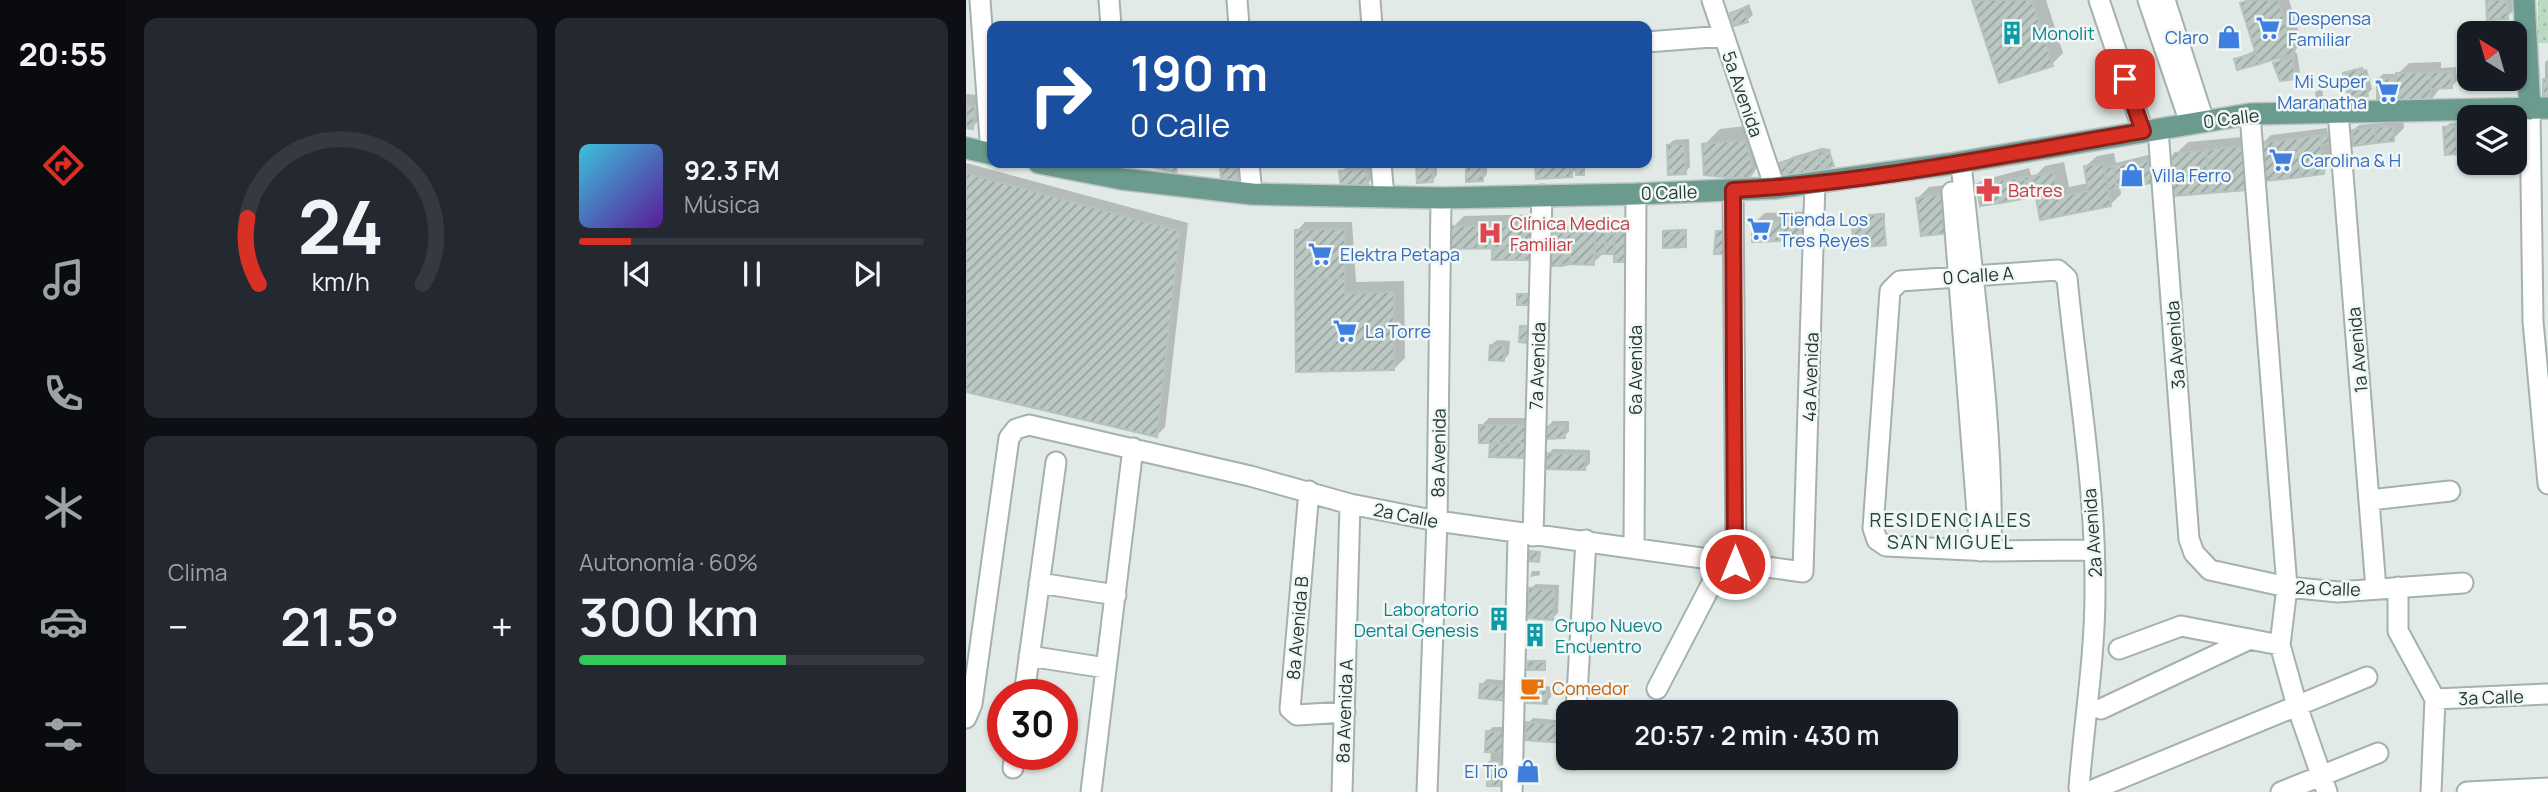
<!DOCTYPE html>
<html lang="es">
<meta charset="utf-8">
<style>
:root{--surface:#171b24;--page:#242831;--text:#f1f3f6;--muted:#9ea1a6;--line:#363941;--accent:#d93025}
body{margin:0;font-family:Manrope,sans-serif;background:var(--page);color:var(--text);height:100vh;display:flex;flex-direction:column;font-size:26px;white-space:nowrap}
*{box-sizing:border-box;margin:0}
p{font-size:23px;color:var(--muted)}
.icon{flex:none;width:38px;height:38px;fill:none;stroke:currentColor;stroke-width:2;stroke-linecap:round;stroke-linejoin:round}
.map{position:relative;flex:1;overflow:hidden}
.panel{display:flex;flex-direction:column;gap:18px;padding:18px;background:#0d0f14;width:840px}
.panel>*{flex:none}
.guide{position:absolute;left:21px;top:21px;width:665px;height:147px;border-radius:14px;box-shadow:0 2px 5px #0004;background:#1a4fa0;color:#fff;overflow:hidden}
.needle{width:46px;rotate:323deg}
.fabs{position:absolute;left:1491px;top:21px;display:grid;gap:14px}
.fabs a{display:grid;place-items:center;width:70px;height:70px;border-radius:14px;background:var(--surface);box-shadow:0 2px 5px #0004;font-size:35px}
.speed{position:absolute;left:21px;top:679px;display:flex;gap:14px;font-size:35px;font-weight:700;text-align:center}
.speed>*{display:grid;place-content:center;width:91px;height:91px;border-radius:50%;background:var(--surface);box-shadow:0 2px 5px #0004;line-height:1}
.speed .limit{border:10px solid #d22;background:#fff;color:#111}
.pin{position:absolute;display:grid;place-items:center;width:60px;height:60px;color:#fff;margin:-30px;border-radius:14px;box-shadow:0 4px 10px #0006}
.me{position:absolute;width:77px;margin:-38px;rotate:0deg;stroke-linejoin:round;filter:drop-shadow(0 0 5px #0008)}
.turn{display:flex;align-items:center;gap:24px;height:147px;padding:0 28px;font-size:32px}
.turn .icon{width:91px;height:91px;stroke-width:2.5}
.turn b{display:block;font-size:49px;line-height:60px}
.big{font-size:52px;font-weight:600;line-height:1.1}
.panel .card{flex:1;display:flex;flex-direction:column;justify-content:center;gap:10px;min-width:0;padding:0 24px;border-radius:14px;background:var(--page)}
.panel .dial{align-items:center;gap:0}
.dial svg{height:182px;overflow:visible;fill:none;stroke:var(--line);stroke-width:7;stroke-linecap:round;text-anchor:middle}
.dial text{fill:var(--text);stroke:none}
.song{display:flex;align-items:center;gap:21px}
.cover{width:84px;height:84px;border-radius:10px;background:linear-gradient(135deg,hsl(190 70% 55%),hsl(270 70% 35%))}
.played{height:7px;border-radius:4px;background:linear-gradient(90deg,var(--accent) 15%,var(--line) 15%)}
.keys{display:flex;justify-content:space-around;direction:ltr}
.heat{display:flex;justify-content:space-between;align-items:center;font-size:38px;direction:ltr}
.charge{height:10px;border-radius:5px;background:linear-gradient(90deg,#34c759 60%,var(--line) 0)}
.panel .tiles{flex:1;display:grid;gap:18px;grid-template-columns:repeat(2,1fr)}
.trip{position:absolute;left:590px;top:700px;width:402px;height:70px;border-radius:14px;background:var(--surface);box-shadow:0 2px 5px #0004;font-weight:600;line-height:70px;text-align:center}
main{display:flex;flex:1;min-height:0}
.dock{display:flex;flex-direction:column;width:126px;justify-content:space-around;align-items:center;background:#090b0e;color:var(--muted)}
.dock .icon{width:49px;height:49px}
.dock .current{color:var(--accent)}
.dock b{font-size:32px;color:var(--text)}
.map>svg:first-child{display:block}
</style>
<main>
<nav class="dock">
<b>20:55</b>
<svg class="icon current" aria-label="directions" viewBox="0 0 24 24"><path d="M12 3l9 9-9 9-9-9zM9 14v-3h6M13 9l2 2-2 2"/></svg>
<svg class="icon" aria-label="music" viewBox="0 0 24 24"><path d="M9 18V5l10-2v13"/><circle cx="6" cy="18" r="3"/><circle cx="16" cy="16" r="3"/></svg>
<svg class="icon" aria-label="phone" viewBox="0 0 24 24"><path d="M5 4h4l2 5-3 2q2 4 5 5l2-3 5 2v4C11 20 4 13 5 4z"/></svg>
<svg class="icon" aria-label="climate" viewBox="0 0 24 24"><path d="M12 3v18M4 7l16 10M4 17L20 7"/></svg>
<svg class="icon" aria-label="car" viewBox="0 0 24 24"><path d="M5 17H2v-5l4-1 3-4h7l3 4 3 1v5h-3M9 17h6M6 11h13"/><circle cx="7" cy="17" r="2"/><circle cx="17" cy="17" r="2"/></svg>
<svg class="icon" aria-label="filters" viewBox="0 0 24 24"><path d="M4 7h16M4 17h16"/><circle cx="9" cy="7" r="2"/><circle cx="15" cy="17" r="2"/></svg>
</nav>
<section class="panel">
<div class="tiles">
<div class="card dial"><svg viewBox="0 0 100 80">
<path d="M14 69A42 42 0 1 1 86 69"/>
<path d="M14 69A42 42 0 0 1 9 40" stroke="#d93025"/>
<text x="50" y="56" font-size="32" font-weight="700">24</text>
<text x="50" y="72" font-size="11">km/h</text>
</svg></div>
<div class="card">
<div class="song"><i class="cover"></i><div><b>92.3 FM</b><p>Música</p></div></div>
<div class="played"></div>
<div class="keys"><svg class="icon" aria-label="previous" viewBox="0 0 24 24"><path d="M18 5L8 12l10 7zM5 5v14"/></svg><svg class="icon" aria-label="pause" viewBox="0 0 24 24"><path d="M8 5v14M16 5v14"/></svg><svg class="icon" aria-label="next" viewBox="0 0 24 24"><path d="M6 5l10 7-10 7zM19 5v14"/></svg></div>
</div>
<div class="card"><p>Clima</p>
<div class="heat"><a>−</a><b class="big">21.5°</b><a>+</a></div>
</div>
<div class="card"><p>Autonomía · 60%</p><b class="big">300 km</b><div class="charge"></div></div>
</div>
</section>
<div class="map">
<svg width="1582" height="792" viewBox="0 0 1582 792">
<defs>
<pattern id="park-dots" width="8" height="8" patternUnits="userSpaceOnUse" patternTransform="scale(1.75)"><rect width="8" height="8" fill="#bcd9c3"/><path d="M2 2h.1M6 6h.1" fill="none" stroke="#a1bba8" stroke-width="1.8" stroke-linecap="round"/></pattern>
<pattern id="building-hatch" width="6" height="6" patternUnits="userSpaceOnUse" patternTransform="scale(1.75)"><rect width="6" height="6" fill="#bac7c2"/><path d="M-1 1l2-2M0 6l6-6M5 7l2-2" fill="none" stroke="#97a39e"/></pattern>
</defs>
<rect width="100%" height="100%" fill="#e1eae6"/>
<path fill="url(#park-dots)" d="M1572,0h10v43h-10z"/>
<path fill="#0003" d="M1007,0h73l17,53 -11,11z
M1280,0h43l13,43 -12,13 7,-3 3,19 -5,5 -20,-13 10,-10 -49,5 20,-9 -14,-46z
M1522,0h27v9l-8,8z
M783,4l4,11 -6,5 -15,-7z
M1582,60v34h-3v-32z
M1475,62v6l15,-1 1,14 -5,5 -11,1 -11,14 -51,1 -1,-23 5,-5h15l11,-11z
M1401,69l5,20 -5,5 -22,-21 4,-3v3z
M1356,89l1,7 -7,3 -1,-7z
M0,94l19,2 -1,20 -12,11 -6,-1z
M1566,112l-10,30h-7v-25z
M1437,115l1,13 -11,11 -40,-9 6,-5 23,-2 5,-6z
M1503,121v30l-22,2 -2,-25 5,-5z
M796,124l2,36 -16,17 -44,-32 16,-16z
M1361,128l1,5 5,-1 -4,10 3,22 -9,9 -60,-30 8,-8z
M1288,136l-7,52 -71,-34 12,-12z
M723,139l1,28 -5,5 -17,-27 6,-5z
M856,148l8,1 3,16 -52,-1 11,-7z
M1148,153l2,10 40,-10 3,20 -8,8 -31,6 1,7 -11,11 -69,13 -4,-25 -63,2 -1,-9 10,-6 46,-12 2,7h5l9,-9 19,-4 5,25 19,-4 -3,-16 12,-11z
M0,163l222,60 -23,204 -8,8 -191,-45z
M256,163h20v12l-5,5 -14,1z
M451,163h20v12l-5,6h-13z
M502,163h19v11l-5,6h-14z
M571,163h48v8l-2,2 -6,-4 -6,6 -33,2z
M405,165l1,14 -5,5 -26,-12 6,-5z
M989,184l-6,47 -31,-33 11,-11z
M854,211l-11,27 -56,-14 12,-11z
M919,213v31l-32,-26 2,-3z
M577,214l-1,22 -48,11 -41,-20 11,-11z
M619,220l21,1 -1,6h30l-19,25h-11l-12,11 -39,-33 5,-5 20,1z
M339,222h47l4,60 48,-1 1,77 -11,11 -97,-138z
M721,229l-2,16 -21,-13 3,-2z
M531,340l13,1 -1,13 -5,5 -13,-14z
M523,418h44l-3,18 -38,5 -11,-15z
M587,421h16v10l-5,6 -17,-10z
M587,449l37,1v13l-5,5 -37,-14z
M566,571h8v4l-10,2z
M570,584l23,1 -1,28 -6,5 -22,-29z
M565,660h15v6l-2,2 -15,-6z
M521,679l26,2 -1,13 -30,-10z
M565,684l21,3 -1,10 -5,5 -18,-1z
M567,718l35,3 -1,15 -5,5 -34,-18z
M527,727h17l-5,36 -16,21 2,-34 -4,-18z"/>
<path fill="url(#building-hatch)" stroke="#b4c3bd" stroke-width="2" d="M1006,0h60l21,66 -54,17z
M1284,0h28l17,53 -36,11 -19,-61z
M1520,0h21l1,19 -21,1z
M778,8l4,14 -14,4 -4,-13z
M1290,53l3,11 -22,6 -3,-11z
M1326,57l4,22 -16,2 -7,-18z
M1396,68l6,28 -19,4 -6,-27z
M1464,72h22v16l-21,1z
M1464,72l1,30 -34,1 -1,-30z
M1430,78l1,25h-20v-24z
M1577,79h5v16l-5,1z
M0,106h9l-2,23 -7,-1z
M1556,122v21l-7,1v-21z
M1503,125v28l-11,1 -3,-28z
M1427,126l1,15 -18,2 -1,-16z
M1489,126l3,28 -13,1 -2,-28z
M1409,127l1,16 -23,3 -1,-16z
M1365,134l2,9 -12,2 -1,-10z
M1354,135l4,39 -23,3 -4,-39z
M1331,138l4,39 -36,4 -4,-38z
M779,140l9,31 -6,8 -44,-4 -2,-31z
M718,144l2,30 -18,1 -1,-30z
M1278,146l3,44 -37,3 -4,-43z
M862,150l6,16 -6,2 -5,-17z
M1240,150l4,43 -37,3 -3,-36 5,-7z
M857,151l5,17 -6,2 -5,-18z
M851,152l5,18 -17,5 -5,-18z
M834,157l5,18 -16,4 -4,-18z
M1182,160l4,23 -35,6 -4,-23z
M819,161l4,18 -7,-3 -3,-13z
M169,163h43l-2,10z
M254,163h17l1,19h-17z
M450,163h16l1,19 -16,1z
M500,163h16l1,18 -17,1z
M569,163h37v14l-36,2z
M610,163h8v12h-8z
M1137,163l8,43 -71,14 -8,-44 22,-4 4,25 30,-6 -4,-25z
M1147,166l4,23 -9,2 -4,-23z
M400,169l2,16 -27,3 -2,-17z
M0,173l214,58 -23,206 -191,-45z
M1066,176l3,20 -8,2 -3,-21z
M1058,177l3,21 -5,1 -3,-21z
M1053,178l3,21 -22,4 -3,-22z
M1031,181l3,22 -20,3 -4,-22z
M979,194l5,39 -29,3 -5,-38z
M917,214l3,31 -32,3 -3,-31z
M843,221l1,19 -58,2v-19z
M566,225v23l-81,1v-23z
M379,229v49l-50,1v-49z
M586,230h11l-1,36h-11z
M597,230h9l-2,34 -8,2z
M606,230l23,1 -1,34 -24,-1z
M720,230v17l-23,1v-17z
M629,231h10v23h-10z
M639,231h9v23h-9z
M648,231h17v31h-17z
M750,231h11l-1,23h-12z
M526,248h40v12h-40z
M379,278v15l49,-1v78l-98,2 -1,-93z
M551,294h15v11h-15z
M554,326h11l-1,17 -11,-1z
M524,345l15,1 -1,15 -15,-1z
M513,425h47v18h-47z
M580,426h18l1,12 -19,1z
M524,443h36v15l-37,-1z
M580,453l40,1 -1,16 -39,-1z
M564,551l10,1 -1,10 -10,-1z
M563,588l26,2 -2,30 -26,-2z
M525,608h16v8l-17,-1z
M524,615l17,1v6l-17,-1z
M562,630l15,1 -1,9 -15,-1z
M562,661l17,1v8h-18z
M514,684l29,2 -1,15 -29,-3z
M572,690l10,1 -1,13 -20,-1v-12z
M560,722l38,3 -1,18 -38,-3z
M520,731l19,1 -1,21 -19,-1z
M523,762h15v6l-16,-1z
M557,764h11l-1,15 -11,-1z
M522,767l16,1 -1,18h-16z"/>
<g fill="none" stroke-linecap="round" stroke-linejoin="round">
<g stroke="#a4b1ad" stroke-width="23">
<path id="minor" d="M14,0l11,153
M143,0l2,26
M271,0l2,26
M404,0l2,26
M746,0l63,188
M1133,0l44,131
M1182,0l42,123
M1199,0l39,121
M681,42l77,-6
M1564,109l3,212 15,163
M1372,111l38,478
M1284,114l37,473 -7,58 17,61 30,86
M1192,129l31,410 5,14 16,17 77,17 51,5 125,-9
M995,162c12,129 33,259 30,389
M283,163l3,31
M415,163l3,34
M767,190l3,374
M986,192l28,359
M343,491l-19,218 7,6 48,-3
M1404,500l80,-9
M567,536l9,-341
M668,547l2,-353
M73,583l77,12
M1432,587v44l37,68 -4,93
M1153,649l62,-23 99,19
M63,656l77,12
M691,689l54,-104 9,-23
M58,695l32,-233
M1469,699l113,-5
M1135,709l149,-70
M610,712l10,-172
M0,718l6,-14 37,-266 7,-9 13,-4 221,51 100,28 87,17 366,51 12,-390
M608,759v-1
M47,768l2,-14
M1113,788c5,-65 16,-131 16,-196 1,-105 -18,-210 -28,-314l-9,-8 -158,11 -10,10 -17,237 4,12 9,6 105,5 103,-1
M1129,789l272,-112
M125,792l42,-344
M376,792l8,-288
M461,792l10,-271 4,-323
M546,792l6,-257
M1315,792l97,-39
M1501,792l81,-4"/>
</g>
<g stroke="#bdc4c2" stroke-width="24">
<path id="major" d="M1558,0l6,109
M0,148l26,6
M73,163l83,16 130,15 189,4 195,-4 139,-6 175,-24 300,-50 298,-6"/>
</g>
<use href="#minor" stroke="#fff" stroke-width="19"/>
<use href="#major" stroke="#6a9b8e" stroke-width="21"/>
</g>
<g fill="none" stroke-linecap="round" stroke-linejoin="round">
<g stroke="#8d1f18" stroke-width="18">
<path id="route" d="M769,564l-2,-374c137,-7 275,-36 410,-59l-18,-52"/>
</g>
<use href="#route" stroke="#d93025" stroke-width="12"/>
</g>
<defs>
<g id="supermarket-bare" transform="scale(1.89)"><path d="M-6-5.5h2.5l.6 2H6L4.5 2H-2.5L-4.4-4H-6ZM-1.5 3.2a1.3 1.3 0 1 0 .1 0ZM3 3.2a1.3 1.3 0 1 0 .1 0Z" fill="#3f7fe0" stroke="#f1f7f4" stroke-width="2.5" paint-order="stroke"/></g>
<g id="building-bare" transform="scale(1.89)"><path d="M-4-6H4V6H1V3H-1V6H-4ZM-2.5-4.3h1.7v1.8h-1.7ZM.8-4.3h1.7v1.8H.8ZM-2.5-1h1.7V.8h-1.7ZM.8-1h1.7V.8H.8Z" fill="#0f9aa8" stroke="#f1f7f4" stroke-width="2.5" paint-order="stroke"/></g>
<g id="shop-bare" transform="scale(1.89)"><path d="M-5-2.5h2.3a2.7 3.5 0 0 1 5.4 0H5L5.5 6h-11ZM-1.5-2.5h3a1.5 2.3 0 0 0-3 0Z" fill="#3f7fe0" stroke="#f1f7f4" stroke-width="2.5" paint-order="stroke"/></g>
<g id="pharmacy-bare" transform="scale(1.89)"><path d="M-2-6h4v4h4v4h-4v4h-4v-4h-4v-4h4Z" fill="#e0444e" stroke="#f1f7f4" stroke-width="2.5" paint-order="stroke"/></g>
<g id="hospital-bare" transform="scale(1.89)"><path d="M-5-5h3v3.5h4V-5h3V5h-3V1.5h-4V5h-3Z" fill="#e0444e" stroke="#f1f7f4" stroke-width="2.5" paint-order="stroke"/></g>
<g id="cafe-bare" transform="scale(1.89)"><path d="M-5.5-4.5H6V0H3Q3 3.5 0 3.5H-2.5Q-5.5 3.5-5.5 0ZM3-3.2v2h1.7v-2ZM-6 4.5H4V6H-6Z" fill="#e8710a" stroke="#f1f7f4" stroke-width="2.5" paint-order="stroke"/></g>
</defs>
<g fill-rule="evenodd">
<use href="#supermarket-bare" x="1302" y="28"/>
<use href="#building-bare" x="1046" y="33"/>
<use href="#shop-bare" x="1263" y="37"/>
<use href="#supermarket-bare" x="1421" y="91"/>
<use href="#supermarket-bare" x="1315" y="160"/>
<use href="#shop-bare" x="1166" y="175"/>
<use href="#pharmacy-bare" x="1022" y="190"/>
<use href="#supermarket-bare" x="793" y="229"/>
<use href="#hospital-bare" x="524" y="233"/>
<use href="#supermarket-bare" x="354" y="254"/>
<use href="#supermarket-bare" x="379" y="331"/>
<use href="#building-bare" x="533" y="619"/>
<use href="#building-bare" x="569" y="635"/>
<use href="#cafe-bare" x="566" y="688"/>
<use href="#shop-bare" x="562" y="771"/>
</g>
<g text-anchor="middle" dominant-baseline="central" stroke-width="5" stroke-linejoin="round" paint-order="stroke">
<g font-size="18" fill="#366cbe" stroke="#f1f7f4" text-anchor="start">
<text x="1322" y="18">Despensa<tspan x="1322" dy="21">Familiar</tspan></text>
<text x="1243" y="37" text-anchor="end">Claro</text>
<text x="1401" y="81" text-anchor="end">Mi Super<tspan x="1401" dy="21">Maranatha</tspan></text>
<text x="1335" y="160">Carolina &amp; H</text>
<text x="1186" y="175">Villa Ferro</text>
<text x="813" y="219">Tienda Los<tspan x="813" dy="21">Tres Reyes</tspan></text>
<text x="374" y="254">Elektra Petapa</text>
<text x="399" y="331">La Torre</text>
<text x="542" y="771" text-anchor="end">El Tio</text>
</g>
<g font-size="18" fill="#0d838f" stroke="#f1f7f4" text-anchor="start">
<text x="1066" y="33">Monolit</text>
<text x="513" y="609" text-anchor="end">Laboratorio<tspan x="513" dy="21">Dental Genesis</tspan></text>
<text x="589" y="625">Grupo Nuevo<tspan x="589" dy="21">Encuentro</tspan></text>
</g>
<g font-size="18" fill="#233933" stroke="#f1f7f4">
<text transform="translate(777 94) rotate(71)">5a Avenida</text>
<text transform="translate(1265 118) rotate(-7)">0 Calle</text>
<text transform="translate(703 192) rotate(-2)">0 Calle</text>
<text transform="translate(1012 275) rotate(-4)">0 Calle A</text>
<text transform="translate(1209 345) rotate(-94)">3a Avenida</text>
<text transform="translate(1391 350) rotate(-95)">1a Avenida</text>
<text transform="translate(571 366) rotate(-88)">7a Avenida</text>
<text transform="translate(669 370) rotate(-90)">6a Avenida</text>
<text transform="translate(844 377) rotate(-88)">4a Avenida</text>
<text transform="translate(472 453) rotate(-89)">8a Avenida</text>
<text transform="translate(440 515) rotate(11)">2a Calle</text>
<text transform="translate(1126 533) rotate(-94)">2a Avenida</text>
<text transform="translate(1362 588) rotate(2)">2a Calle</text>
<text transform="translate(331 628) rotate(-85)">8a Avenida B</text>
<text transform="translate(1525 697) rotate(-2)">3a Calle</text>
<text transform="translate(378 711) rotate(-88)">8a Avenida A</text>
</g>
<g font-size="18" fill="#be3a42" stroke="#f1f7f4" text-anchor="start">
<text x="1042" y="190">Batres</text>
<text x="544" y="223">Clínica Medica<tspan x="544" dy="21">Familiar</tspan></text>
</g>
<g font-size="18" fill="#c56008" stroke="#f1f7f4" text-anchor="start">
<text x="586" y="688">Comedor</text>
</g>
<g font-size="19" letter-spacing="2" fill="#22483e" stroke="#f1f7f4">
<text x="985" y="520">RESIDENCIALES<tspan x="985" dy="22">SAN MIGUEL</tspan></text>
</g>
</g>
</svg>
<div class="fabs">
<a><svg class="needle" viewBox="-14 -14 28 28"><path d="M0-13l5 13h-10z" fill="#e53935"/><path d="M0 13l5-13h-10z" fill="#9ea1a6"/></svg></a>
<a><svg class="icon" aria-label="layers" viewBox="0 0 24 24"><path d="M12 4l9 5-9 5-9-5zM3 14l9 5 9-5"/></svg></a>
</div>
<div class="speed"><div class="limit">30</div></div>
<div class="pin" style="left:1159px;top:79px;background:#d93025"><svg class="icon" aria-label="arrive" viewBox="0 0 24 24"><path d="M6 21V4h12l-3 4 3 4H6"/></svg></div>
<svg class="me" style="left:769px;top:564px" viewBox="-20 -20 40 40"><circle r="17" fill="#d93025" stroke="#fff" stroke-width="3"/><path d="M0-11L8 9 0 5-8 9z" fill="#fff"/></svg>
<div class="trip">20:57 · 2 min · 430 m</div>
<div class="guide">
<div class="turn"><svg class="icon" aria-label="right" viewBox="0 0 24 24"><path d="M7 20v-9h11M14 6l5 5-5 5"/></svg><div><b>190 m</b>0 Calle</div></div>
</div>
</div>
</main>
